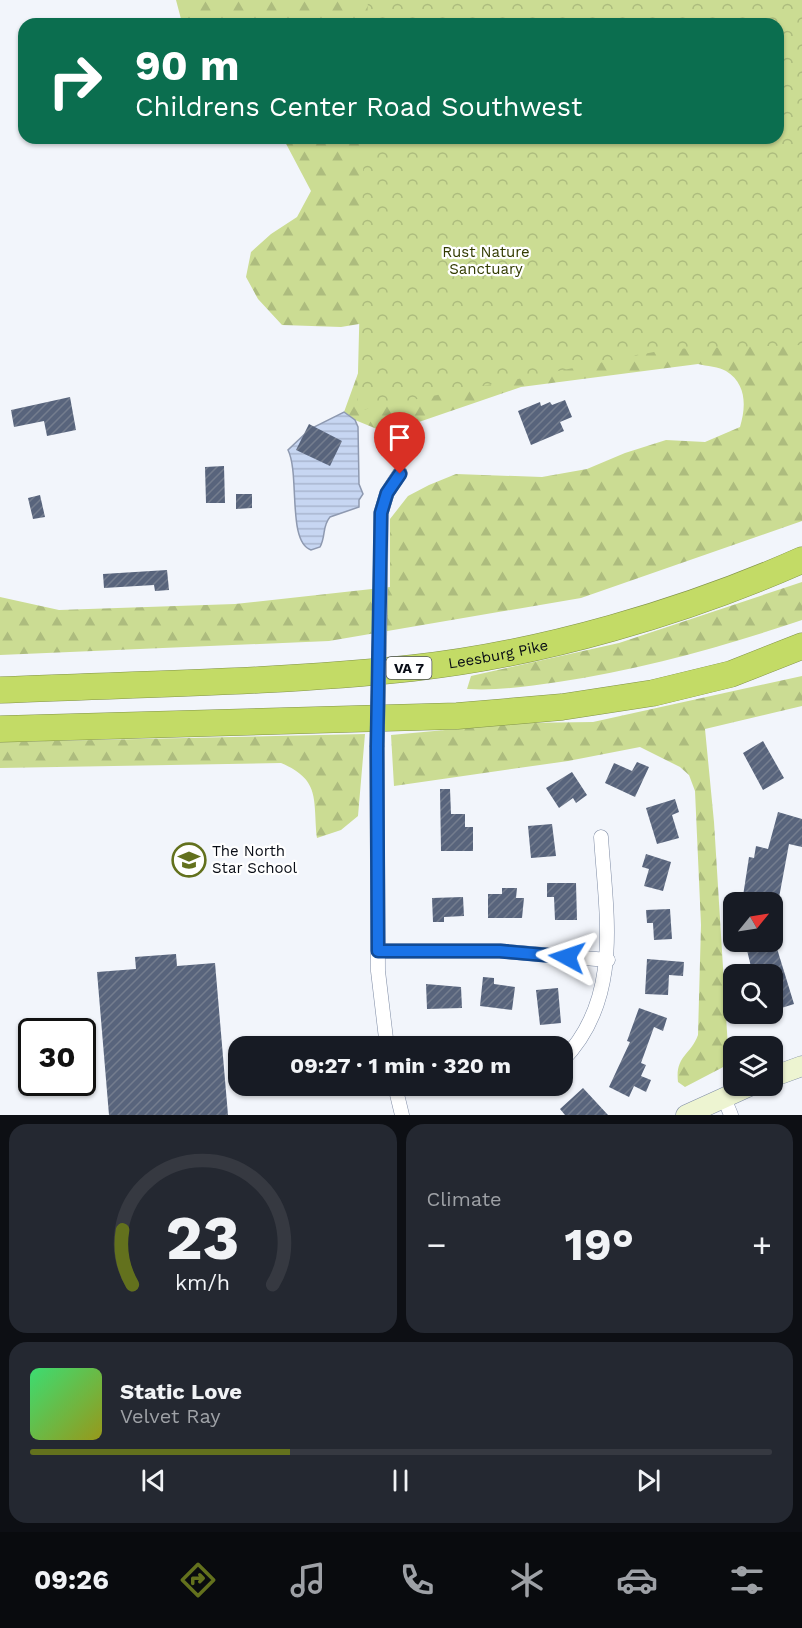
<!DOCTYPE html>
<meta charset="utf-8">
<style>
:root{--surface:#171b24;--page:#242831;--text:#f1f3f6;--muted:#9ea1a6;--line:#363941;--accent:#63711d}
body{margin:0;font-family:"Work Sans",sans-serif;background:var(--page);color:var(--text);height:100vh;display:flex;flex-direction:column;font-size:22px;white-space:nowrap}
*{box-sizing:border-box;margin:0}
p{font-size:20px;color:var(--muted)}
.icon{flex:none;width:33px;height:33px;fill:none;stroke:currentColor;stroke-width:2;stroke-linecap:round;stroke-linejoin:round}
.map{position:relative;height:1115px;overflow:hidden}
.drawer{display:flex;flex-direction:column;gap:9px;padding:9px;background:#0d0f14;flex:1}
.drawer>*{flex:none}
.top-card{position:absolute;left:18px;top:18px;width:766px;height:126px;border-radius:18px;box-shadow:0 2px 4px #0004;background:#0b6e4f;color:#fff;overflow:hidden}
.needle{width:39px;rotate:60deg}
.fabs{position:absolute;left:723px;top:892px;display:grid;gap:12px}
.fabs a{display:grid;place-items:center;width:60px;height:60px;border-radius:12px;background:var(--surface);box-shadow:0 2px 4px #0004;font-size:30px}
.speed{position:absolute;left:18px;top:1018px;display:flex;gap:12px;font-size:30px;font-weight:700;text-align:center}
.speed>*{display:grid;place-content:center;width:78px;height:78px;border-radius:50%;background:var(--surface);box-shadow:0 2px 4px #0004;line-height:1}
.speed .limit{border:3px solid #111;border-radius:9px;background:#fff;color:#111}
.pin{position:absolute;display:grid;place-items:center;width:51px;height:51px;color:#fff;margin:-62px -26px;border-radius:50% 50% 50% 0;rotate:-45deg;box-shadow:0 0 6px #0007}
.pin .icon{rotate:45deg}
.me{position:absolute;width:66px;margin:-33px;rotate:275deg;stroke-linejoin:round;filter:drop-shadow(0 0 4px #0008)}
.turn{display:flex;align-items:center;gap:21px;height:126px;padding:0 18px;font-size:27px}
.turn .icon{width:78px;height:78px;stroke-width:2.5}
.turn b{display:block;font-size:42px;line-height:51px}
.big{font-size:45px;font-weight:700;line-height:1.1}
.drawer .card{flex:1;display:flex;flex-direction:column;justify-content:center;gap:9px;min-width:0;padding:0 21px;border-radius:18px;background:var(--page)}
.drawer .dial{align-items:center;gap:0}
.dial svg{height:156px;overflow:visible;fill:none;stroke:var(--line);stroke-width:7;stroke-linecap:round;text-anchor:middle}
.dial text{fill:var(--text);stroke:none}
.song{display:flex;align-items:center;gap:18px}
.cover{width:72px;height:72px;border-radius:9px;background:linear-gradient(135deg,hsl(140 70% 55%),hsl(60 70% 35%))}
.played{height:6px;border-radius:3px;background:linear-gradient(90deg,var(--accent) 35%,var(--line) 35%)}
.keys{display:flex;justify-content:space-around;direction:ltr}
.heat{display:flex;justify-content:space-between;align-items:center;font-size:33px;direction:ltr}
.drawer .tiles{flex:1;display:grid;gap:9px;grid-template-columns:1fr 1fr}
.card:last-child{grid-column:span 2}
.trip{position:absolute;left:228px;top:1036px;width:345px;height:60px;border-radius:18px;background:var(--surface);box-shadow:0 2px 4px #0004;font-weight:700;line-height:60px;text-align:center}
.tab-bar{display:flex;height:96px;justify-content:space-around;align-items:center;background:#090b0e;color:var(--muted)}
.tab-bar .icon{width:42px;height:42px}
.tab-bar .active{color:var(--accent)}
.tab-bar b{font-size:27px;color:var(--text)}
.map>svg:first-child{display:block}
</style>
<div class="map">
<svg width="802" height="1115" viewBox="0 0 802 1115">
<defs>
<pattern id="forest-firs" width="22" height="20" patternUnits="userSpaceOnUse" patternTransform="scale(1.5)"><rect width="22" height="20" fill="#cbdc93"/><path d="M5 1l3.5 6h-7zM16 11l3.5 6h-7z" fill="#adbc7e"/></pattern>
<pattern id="park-crowns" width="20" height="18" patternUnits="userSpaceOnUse" patternTransform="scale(1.5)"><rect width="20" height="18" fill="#cbdc93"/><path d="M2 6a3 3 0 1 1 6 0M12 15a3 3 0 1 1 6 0" fill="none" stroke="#adbc7e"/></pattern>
<pattern id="water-rules" width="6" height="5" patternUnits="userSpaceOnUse" patternTransform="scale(1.5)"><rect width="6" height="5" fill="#c7d6f2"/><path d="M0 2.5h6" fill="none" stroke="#a9b6cf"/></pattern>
<pattern id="building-hatch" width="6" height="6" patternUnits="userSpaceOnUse" patternTransform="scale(1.5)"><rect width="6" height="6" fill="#58647c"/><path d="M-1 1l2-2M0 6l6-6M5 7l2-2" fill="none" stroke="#747d8e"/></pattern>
</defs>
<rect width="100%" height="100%" fill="#f2f5fb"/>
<path fill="url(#forest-firs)" d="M176,0h626v521l-221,77 -252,43 -329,14v-58l59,13 176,-6 155,-17v-68l18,-23 21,-11 27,-11 86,3 45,-8 38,-16 41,-13 39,2 35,-15c6,-20 7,-43 -14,-56 -6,-4 -20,-5 -28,-7l-177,23 -108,37 -19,12 -39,-16 -11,-8 33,-91 -36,6 -59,-2 -24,-26 -12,-22 5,-25 20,-18 26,-17 14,-26 -28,-53h495v-114h-593l-4,-5z
M802,582v38l-12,4c-76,25 -152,46 -232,58 -30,4 -60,9 -91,7l4,-13 148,-33z
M802,676v30l-97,23 9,93 15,242 -44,23 -7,-5c-3,-26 12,-26 20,-47l3,-110 -6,-134 -6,-16 -9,-8 -40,-20 -72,14 -174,25 -3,-51 129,-12 73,-1z
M365,734l-7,82 -17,14 -24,8c-4,-39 4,-58 -36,-75l-281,5v-26z"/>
<path fill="url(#park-crowns)" d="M368,0h434v345l-133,4 -312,62 7,-273h414v-114h-411z"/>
<path fill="url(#water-rules)" stroke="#8e99b0" stroke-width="1.5" d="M344,412l11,8 3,7 1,57 4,10 -4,6v7l-29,10c-8,9 -4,19 -10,30l-9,3c-24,-8 -11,-76 -23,-100l22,-21z"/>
<path fill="url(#building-hatch)" d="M70,397l6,33 -29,6 -3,-15 -30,6 -3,-17z
M565,400l7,17 -12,5 4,9 -33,14 -13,-34 22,-9 1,4 9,-4 2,3z
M309,424l33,17 -12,25 -34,-16z
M224,466l1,37h-19l-1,-36z
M236,494h16v14l-16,1z
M40,495l5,22 -12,2 -5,-21z
M167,570l2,20 -14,1 -1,-6 -50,3 -1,-14z
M763,741l21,37 -21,12 -20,-37z
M637,762l12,5 -14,30 -30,-14 9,-20 18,8z
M572,772l15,23 -11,8 -3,-5 -14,10 -13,-20z
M440,789h10l1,25h14v13h8v24h-32z
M675,799l4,13 -7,3 7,23 -22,6 -11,-36z
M778,812l24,7v28l-13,-3 -11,59h-31l1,-7h-5l6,-39 5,1 2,-12 12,3z
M552,824l4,32 -25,2 -3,-32z
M646,854l25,8 -8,29 -19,-5 5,-17 -7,-2z
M547,883h29l1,37h-22l-1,-23h-7z
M502,888h15l-1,10h8l-2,20h-34v-24h14z
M463,897l1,19 -20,1v5h-11l-1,-24z
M670,909l2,30 -18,1 -1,-17h-6l-1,-13z
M745,942h30l19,62 -22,7v-36h-19z
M176,954l1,12 38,-3 13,152h-119l-12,-143 39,-3 -1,-12z
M647,959l37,3 -1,14 -14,-1 -1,20 -23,-1z
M483,977l11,1v6l21,3 -3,23 -32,-4z
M426,984l35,3 1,21 -35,1z
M558,988l3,35 -21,2 -4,-35z
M639,1008l28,10 -4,13 -9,-4 -13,36 5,2 -5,11 10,4 -5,12 -12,-6 -5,11 -20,-10 21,-45 -3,-1z
M583,1088l25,27h-43l-5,-6z"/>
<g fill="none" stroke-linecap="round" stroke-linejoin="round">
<g stroke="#7e8ba4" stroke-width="15">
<path id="street" d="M380,615l1,-102 6,-20 13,-20
M377,747l1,224 9,76
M378,951h122l108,9
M562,1061c61,-62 44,-146 39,-224
M395,1086l7,29
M724,1098l7,17"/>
</g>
<g stroke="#7e8ba4" stroke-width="21">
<path id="secondary" d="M772,1077l30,-11
M686,1115l64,-29"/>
</g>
<g stroke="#82934a" stroke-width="27">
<g id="highway">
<path id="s1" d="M0,690c137,-6 276,-7 413,-22 128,-14 272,-56 389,-108"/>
<path d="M0,729l457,-13 105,-9 91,-14 78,-19 71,-28"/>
</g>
</g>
<use href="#street" stroke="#fff" stroke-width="14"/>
<use href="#secondary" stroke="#edf4d1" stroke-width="20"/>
<use href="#highway" stroke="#c3db66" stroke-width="26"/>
<g stroke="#7e8ba4" stroke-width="15" stroke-linecap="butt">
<path id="street-bridge" d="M377,747l3,-132"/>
</g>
<use href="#street-bridge" stroke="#fff" stroke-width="14"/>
</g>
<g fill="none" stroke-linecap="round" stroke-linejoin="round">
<g stroke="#114b97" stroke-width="15">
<path id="route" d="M400,474l-13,19 -6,20 -4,234 1,204h122l67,6"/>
</g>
<use href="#route" stroke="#1a73e8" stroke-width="10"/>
</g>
<defs>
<g id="school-ring" transform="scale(1.725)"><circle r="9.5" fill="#fff" stroke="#63711d" stroke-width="1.5"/><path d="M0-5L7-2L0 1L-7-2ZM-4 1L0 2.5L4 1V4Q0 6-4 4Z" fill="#63711d"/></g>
</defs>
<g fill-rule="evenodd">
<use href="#school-ring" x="189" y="860"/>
</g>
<g text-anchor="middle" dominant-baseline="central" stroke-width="4.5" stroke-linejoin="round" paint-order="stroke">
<rect fill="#fff" stroke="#52555b" stroke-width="1.5" x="386.5" y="657" width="45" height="22" rx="4.5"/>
<g font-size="14" font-weight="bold" fill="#080c15">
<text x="409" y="668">VA 7</text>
</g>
<g font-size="15" fill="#323b00" stroke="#fff">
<text x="486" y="252">Rust Nature<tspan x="486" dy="17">Sanctuary</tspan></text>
</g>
<g font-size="15" fill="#080c15" stroke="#fff">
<text stroke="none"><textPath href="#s1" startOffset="500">Leesburg Pike</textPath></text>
</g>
<g font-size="15" fill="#080c15" stroke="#fff" text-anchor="start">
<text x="212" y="851">The North<tspan x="212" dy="17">Star School</tspan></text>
</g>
</g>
</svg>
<div class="fabs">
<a><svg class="needle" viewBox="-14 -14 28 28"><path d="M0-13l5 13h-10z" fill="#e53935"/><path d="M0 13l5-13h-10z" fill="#9ea1a6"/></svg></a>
<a><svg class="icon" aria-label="search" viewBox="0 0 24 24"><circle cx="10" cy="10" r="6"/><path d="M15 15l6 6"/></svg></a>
<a><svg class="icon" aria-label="layers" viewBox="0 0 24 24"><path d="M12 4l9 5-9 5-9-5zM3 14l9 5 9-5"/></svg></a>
</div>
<div class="speed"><div class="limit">30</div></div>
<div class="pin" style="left:400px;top:474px;background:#d93025"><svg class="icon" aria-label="arrive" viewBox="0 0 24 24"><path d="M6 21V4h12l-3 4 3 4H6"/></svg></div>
<svg class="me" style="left:567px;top:957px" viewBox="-20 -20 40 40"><path d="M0-17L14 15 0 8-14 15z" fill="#1a73e8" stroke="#fff" stroke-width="4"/></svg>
<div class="trip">09:27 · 1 min · 320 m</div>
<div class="top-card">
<div class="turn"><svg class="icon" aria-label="right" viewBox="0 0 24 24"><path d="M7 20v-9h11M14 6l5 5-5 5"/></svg><div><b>90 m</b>Childrens Center Road Southwest</div></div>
</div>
</div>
<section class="drawer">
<div class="tiles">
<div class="card dial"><svg viewBox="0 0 100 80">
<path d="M14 69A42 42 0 1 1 86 69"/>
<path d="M14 69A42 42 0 0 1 9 41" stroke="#63711d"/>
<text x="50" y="56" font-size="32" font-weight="700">23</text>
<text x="50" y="72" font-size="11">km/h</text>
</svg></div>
<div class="card"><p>Climate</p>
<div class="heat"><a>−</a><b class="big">19°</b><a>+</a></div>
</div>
<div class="card">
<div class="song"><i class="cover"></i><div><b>Static Love</b><p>Velvet Ray</p></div></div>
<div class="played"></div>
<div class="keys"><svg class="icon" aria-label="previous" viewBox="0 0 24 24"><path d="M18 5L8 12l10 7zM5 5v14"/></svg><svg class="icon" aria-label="pause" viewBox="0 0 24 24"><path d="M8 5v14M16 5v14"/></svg><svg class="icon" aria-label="next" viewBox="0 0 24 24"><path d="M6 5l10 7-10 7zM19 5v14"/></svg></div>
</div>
</div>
</section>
<nav class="tab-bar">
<b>09:26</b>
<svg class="icon active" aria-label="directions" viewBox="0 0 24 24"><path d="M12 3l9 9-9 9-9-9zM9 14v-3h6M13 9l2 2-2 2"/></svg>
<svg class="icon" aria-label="music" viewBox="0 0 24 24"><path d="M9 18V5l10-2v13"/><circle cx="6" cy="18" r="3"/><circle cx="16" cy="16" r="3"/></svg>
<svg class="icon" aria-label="phone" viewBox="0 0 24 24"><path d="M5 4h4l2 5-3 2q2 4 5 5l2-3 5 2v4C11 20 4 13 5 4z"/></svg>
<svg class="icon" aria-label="climate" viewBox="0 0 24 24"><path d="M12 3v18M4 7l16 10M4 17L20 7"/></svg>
<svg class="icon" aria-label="car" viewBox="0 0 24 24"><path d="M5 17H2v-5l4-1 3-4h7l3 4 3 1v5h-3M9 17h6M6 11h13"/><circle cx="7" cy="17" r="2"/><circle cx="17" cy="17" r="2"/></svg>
<svg class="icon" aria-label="filters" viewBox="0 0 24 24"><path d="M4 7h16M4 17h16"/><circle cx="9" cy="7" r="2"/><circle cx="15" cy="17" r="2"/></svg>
</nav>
